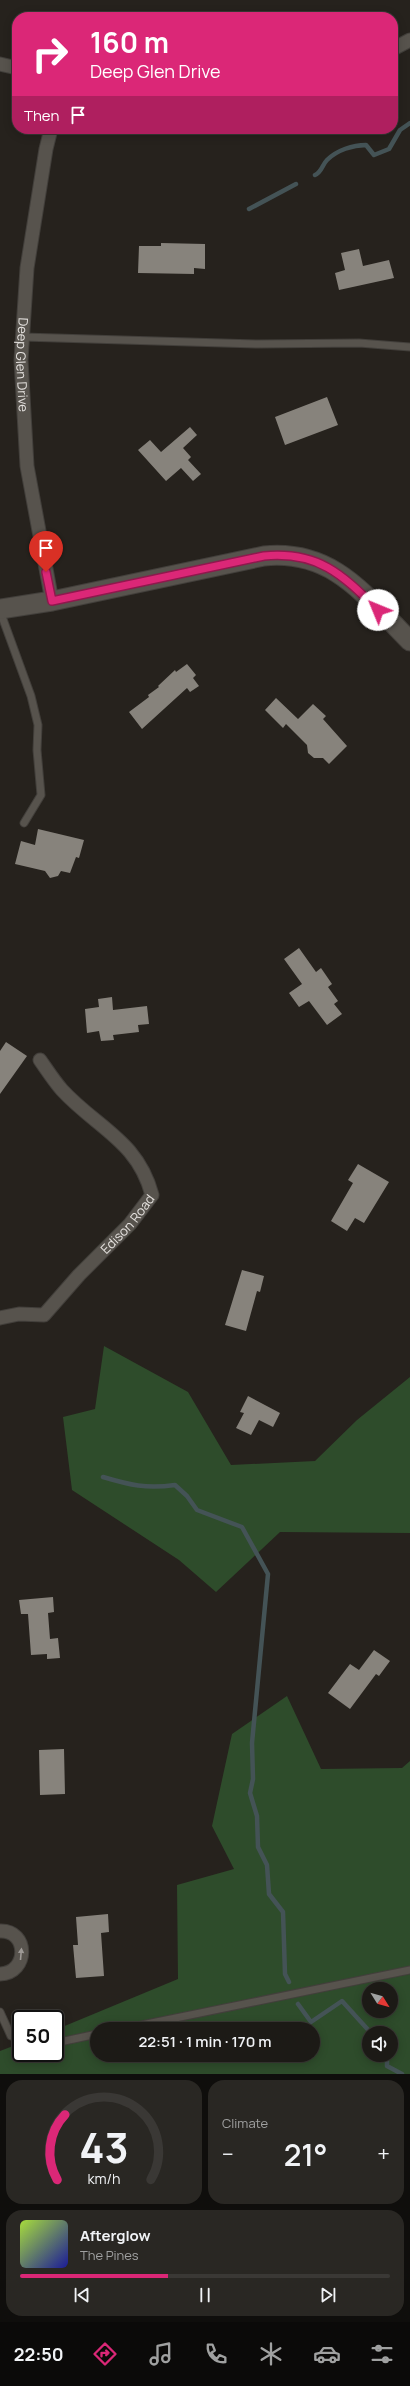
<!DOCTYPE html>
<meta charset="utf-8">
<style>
:root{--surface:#1c1a16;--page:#292723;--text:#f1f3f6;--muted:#a0a1a1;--line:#3a3835;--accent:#db2777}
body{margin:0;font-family:Manrope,sans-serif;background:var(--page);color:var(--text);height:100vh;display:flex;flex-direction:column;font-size:15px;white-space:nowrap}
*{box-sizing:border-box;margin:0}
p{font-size:13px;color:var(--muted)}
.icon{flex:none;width:22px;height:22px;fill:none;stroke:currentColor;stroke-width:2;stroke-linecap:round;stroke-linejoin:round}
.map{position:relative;height:2074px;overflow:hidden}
.drawer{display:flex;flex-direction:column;gap:6px;padding:6px;background:#0f0e0c;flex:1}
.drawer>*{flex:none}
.guide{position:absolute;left:12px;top:12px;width:386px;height:122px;border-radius:16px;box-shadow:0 2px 10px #0003,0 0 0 1px var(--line);background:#db2777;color:#fff;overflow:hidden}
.needle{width:26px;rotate:127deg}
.tools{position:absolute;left:362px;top:1982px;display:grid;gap:8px}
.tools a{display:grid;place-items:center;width:36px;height:36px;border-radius:50%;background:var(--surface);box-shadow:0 2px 10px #0003,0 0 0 1px var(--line);font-size:20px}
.speed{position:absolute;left:12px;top:2010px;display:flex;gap:8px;font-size:20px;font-weight:700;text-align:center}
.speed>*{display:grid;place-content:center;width:52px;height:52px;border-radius:50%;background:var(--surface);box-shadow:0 2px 10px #0003,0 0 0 1px var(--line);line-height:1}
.speed .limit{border:2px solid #111;border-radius:6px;background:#fff;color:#111}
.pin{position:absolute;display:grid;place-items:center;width:34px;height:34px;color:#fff;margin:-41px -17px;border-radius:50% 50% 50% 0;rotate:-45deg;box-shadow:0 0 4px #0007}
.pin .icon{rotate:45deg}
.me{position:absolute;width:44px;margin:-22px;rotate:315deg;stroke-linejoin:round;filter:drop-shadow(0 0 3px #0008)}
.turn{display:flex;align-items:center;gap:14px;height:84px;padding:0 12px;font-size:18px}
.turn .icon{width:52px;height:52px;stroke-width:2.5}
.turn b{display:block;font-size:28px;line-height:34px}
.then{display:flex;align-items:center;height:38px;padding:0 12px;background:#0003;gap:8px;font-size:15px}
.big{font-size:30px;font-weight:600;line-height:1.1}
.drawer .card{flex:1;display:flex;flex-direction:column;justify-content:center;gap:6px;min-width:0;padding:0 14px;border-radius:16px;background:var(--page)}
.drawer .dial{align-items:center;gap:0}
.dial svg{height:104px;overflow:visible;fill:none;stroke:var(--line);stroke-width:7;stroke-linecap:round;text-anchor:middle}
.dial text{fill:var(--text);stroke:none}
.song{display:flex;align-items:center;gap:12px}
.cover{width:48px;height:48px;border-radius:6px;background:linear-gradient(135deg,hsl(80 70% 55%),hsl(240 70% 35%))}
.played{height:4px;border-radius:2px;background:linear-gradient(90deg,var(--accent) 40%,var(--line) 40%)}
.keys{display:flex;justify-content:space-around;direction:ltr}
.heat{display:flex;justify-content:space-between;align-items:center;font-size:22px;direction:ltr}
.drawer .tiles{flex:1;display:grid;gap:6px;grid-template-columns:1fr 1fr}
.card:last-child{grid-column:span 2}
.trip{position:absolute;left:90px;top:2022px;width:230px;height:40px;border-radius:20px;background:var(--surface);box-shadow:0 2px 10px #0003,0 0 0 1px var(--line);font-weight:600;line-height:40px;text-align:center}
.tab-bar{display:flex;height:64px;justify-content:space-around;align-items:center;background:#0b0a09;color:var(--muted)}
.tab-bar .icon{width:28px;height:28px}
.tab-bar .current{color:var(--accent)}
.tab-bar b{font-size:18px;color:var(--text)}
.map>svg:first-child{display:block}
</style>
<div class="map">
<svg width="410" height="2074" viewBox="0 0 410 2074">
<rect width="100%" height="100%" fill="#26221d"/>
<path fill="#2e4c2b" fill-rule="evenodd" d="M104,1346l84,46 43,73 84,-4 42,-41 53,-43v156l-130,-1 -64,60 -37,-32 -107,-70 -9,-73 32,-8z
M287,1696l34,73 81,-1 8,-7v313h-410v-23l21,-8v10h34v-23l123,-51 -1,-94 57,-16 -22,-43 20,-92zM369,1989h22v22h-22zM97,2029h216v26h-216zM369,2033h22v22h-22z"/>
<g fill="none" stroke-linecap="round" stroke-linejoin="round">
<path stroke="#445356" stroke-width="4.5" d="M315,175c7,-3 7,-10 12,-15 10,-10 26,-15 39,-15l8,10 15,-6 11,-19 10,-7
M249,209l47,-25
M103,1477c27,8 43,12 72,8l12,11 10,14 45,17 26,47 -16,169 1,36 -3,14 7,23 1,31 9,18 2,29 14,18 2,62 4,8
M298,2004l13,18 31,-21 29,32
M387,2055v11l15,8"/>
</g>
<path fill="#87837c" d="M161,243l44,1v25l-11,-1v6l-56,-1 1,-27h22z
M359,249l4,17 26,-6 5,18 -55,12 -4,-17 10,-3 -4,-17z
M327,397l11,28 -53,20 -10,-28z
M190,427l7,8 -14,13 8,9 -3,3 13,14 -8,7 -12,-13 -15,13 -28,-31 12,-10 11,12z
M187,664l9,11 -3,3 6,8 -9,6 -3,-4 -45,41 -13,-17 20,-15 -1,-2 11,-8 -1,-1 17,-16 1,2z
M276,698l22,21 15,-15 13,12 -3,3 24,27 -18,18 -6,-6h-9l-6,-5 -1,-8 -21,-21 -3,4 -18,-18z
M38,829l46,11 -5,18 -3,-1 -6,16 -9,-2 -3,5 -8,2 -5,-7 -30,-7 6,-23 14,4z
M299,948l17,24 5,-4 11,16 -4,3 10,14 -4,3 8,10 -15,11 -18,-24 -10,6 -10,-14 13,-9 -18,-25z
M112,997l1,13 34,-4 2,18 -11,1 1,7 -26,3 1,5 -13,1 -2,-10 -12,2 -2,-24 14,-2 -1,-8z
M6,1042l21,14 -27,38v-43z
M358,1164l31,18 -25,41 -9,-5 -8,13 -16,-10 22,-38 -5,-3z
M242,1270l22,6 -4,16 -3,-1 -11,40 -21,-6z
M248,1396l32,17 -7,14 -14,-7 -8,15 -15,-7 8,-15 -4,-1z
M53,1597l1,15 -6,1 2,26 8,-1 2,20 -13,1v-5l-16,1 -3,-41h-7l-2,-14z
M374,1650l16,11 -11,15 -3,-2 -26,35 -22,-16 22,-29 9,6z
M64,1749l1,45 -25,1 -1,-45z
M108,1914l1,18 -8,1 3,43 -28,2 -3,-33h5l-2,-28z"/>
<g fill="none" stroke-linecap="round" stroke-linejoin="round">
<g stroke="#423f3b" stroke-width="9">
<path id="service" d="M23,337l235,7 101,-1 51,4
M0,611l31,85 7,29 -1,25 4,45 -17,28
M0,2012l11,24 10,3
M122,2029l288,-59
M55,2043l42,-9"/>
</g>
<g stroke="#423f3b" stroke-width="15">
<g id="minor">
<path d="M393,49l17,-9"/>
<path d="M0,64l17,4"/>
<path id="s1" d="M51,129l-5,20 -19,119 -6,92 6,106 25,135"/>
<path id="s2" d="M0,1318l19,-4 25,1 35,-40 51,-51 22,-29c-14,-54 -55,-67 -90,-105 -8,-9 -15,-20 -22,-30"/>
<path d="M0,1931c29,-1 29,42 0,43"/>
</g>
</g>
<g stroke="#423f3b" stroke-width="21">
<path id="secondary" d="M0,609l52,-8 212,-45c70,-7 102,41 146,85"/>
</g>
<use href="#service" stroke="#57534d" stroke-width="7"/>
<use href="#minor" stroke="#57534d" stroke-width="13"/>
<use href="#secondary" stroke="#57534d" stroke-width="19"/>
</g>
<defs><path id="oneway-solid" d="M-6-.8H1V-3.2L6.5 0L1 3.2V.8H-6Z"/></defs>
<use fill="#9e9a96" href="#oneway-solid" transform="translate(21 1954) rotate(-85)"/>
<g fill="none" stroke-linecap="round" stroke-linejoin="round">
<g stroke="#8e194d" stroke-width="10">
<path id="route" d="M46,572l6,29 212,-45c54,-5 78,18 114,54"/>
</g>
<use href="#route" stroke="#db2777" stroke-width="7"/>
</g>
<g text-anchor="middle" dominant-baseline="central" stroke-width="4" stroke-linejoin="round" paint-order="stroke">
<g font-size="13" fill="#e4e1de" stroke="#26221d">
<text stroke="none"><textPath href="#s1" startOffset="238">Deep Glen Drive</textPath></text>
<text stroke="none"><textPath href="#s2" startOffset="168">Edison Road</textPath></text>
</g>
</g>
</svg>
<div class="tools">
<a><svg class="needle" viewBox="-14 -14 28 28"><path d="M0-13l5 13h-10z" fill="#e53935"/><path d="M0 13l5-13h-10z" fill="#a0a1a1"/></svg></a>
<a><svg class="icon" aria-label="sound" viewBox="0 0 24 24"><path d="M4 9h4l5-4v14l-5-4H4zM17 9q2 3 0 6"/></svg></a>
</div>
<div class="speed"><div class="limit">50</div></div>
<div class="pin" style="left:46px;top:572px;background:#d93025"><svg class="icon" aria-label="arrive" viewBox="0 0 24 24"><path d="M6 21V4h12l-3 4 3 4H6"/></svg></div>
<svg class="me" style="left:378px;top:610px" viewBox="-20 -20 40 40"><circle r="19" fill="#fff"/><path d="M0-13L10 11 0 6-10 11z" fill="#db2777"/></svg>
<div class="trip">22:51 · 1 min · 170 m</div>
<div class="guide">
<div class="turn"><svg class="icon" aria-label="right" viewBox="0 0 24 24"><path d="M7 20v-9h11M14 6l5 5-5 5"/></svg><div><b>160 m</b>Deep Glen Drive</div></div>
<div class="then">Then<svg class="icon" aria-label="arrive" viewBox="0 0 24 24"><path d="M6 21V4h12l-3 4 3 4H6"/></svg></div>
</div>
</div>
<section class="drawer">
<div class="tiles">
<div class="card dial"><svg viewBox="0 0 100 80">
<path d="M14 69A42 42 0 1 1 86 69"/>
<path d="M14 69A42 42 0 0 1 20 19" stroke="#db2777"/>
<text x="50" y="56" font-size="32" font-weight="700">43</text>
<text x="50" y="72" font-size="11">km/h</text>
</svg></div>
<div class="card"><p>Climate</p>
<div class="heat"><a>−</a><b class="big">21°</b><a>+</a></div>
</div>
<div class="card">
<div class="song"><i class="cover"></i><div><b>Afterglow</b><p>The Pines</p></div></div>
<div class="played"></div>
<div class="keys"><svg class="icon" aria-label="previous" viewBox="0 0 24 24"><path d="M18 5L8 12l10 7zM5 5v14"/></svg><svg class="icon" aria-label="pause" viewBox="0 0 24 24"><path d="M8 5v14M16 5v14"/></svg><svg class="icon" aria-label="next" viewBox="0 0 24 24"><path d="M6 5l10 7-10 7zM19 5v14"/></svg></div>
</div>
</div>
</section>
<nav class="tab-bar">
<b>22:50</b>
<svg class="icon current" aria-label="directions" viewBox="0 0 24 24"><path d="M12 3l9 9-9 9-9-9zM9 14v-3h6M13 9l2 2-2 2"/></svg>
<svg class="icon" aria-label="music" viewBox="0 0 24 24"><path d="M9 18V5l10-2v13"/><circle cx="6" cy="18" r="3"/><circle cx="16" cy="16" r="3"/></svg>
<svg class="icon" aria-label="phone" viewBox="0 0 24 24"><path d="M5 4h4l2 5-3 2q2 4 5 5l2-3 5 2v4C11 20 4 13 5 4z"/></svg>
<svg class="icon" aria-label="climate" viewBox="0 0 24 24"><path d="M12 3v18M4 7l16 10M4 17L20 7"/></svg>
<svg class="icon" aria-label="car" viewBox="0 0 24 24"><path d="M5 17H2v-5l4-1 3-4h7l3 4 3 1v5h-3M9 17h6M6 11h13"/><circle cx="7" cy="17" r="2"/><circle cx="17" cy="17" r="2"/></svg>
<svg class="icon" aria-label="filters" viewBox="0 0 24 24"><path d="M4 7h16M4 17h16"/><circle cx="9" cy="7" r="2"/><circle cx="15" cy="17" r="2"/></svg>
</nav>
